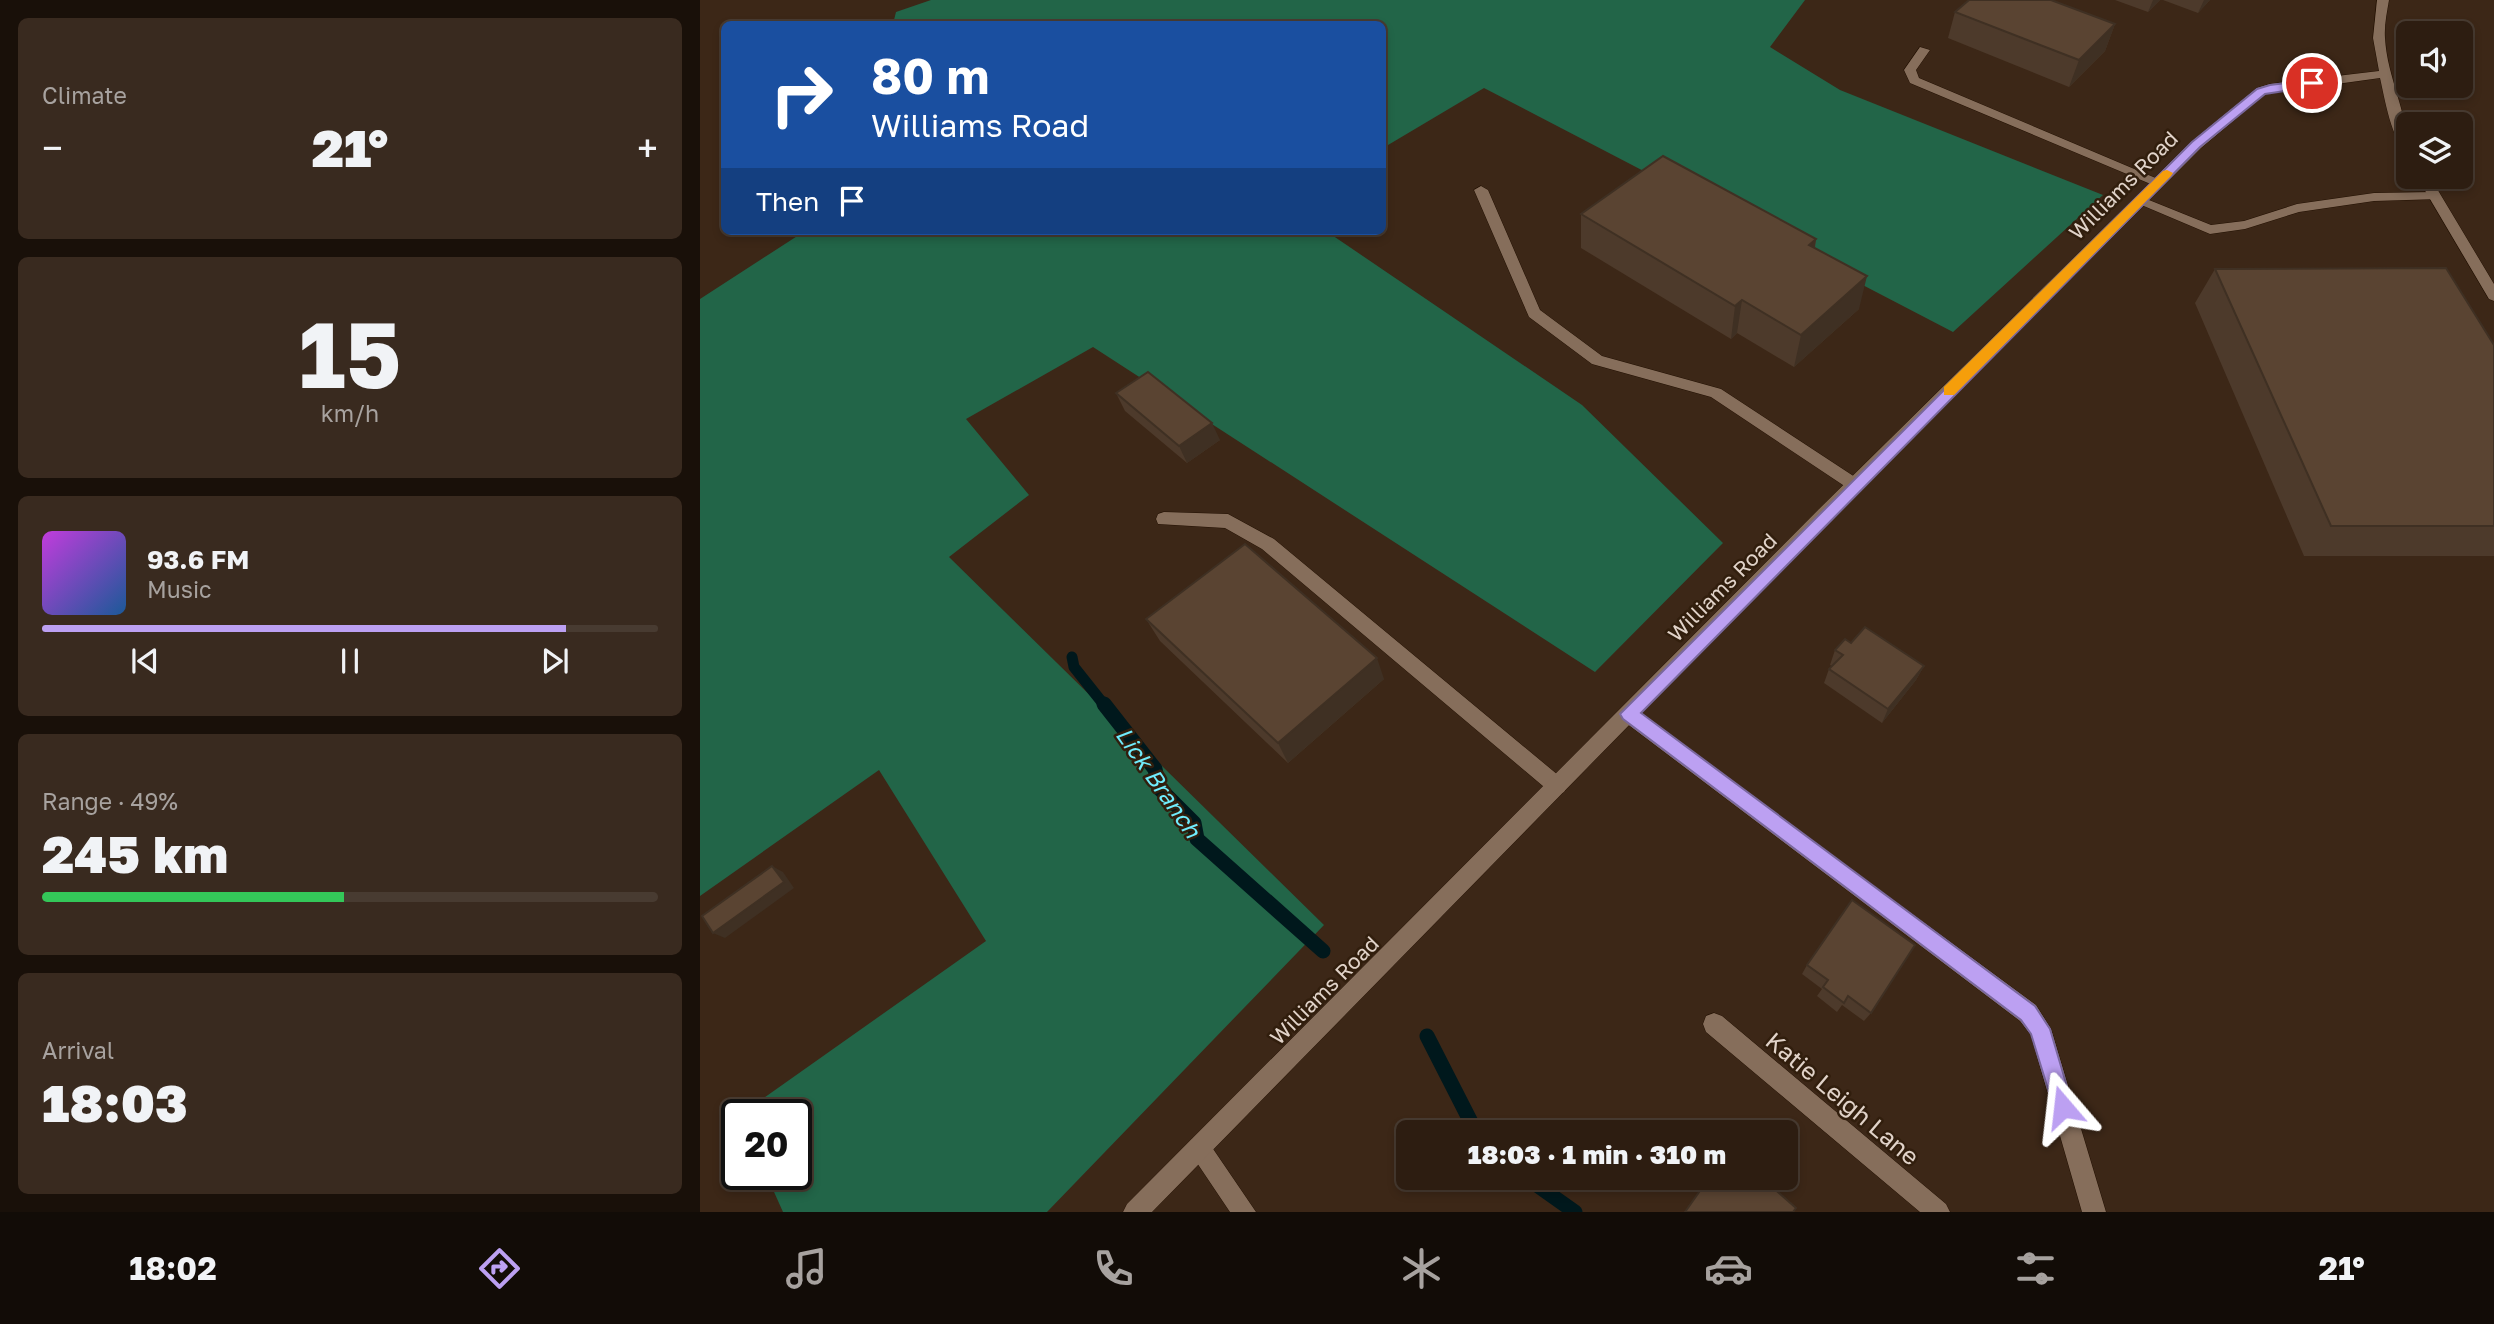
<!DOCTYPE html>
<meta charset="utf-8">
<style>
:root{--surface:#2d1d11;--page:#392a1f;--text:#f1f3f6;--muted:#a7a29f;--line:#483b31;--accent:#bca0f2}
body{margin:0;font-family:"Golos Text",sans-serif;background:var(--page);color:var(--text);height:100vh;display:flex;flex-direction:column;font-size:26px;white-space:nowrap}
*{box-sizing:border-box;margin:0}
p{font-size:23px;color:var(--muted)}
.icon{flex:none;width:38px;height:38px;fill:none;stroke:currentColor;stroke-width:2;stroke-linecap:round;stroke-linejoin:round}
.map{position:relative;flex:1;overflow:hidden}
.sheet{display:flex;flex-direction:column;gap:18px;padding:18px;background:#191009;width:700px}
.sheet>*{flex:none}
.guide{position:absolute;left:21px;top:21px;width:665px;height:214px;border-radius:10px;box-shadow:0 4px 10px #0003,0 0 0 2px var(--line);background:#1a4fa0;color:#fff;overflow:hidden}
.fabs{position:absolute;left:1696px;top:21px;display:grid;gap:14px}
.fabs a{display:grid;place-items:center;width:77px;height:77px;border-radius:10px;background:var(--surface);box-shadow:0 4px 10px #0003,0 0 0 2px var(--line);font-size:35px}
.speed{position:absolute;left:21px;top:1099px;display:flex;gap:14px;font-size:35px;font-weight:700;text-align:center}
.speed>*{display:grid;place-content:center;width:91px;height:91px;border-radius:50%;background:var(--surface);box-shadow:0 4px 10px #0003,0 0 0 2px var(--line);line-height:1}
.speed .limit{border:4px solid #111;border-radius:10px;background:#fff;color:#111}
.pin{position:absolute;display:grid;place-items:center;width:60px;height:60px;color:#fff;margin:-30px;border:4px solid #fff;border-radius:50%;box-shadow:0 2px 7px #0007}
.me{position:absolute;width:77px;margin:-38px;rotate:343deg;stroke-linejoin:round;filter:drop-shadow(0 0 5px #0008)}
.turn{display:flex;align-items:center;gap:24px;height:147px;padding:0 35px;font-size:32px}
.turn .icon{width:91px;height:91px;stroke-width:2.5}
.turn b{display:block;font-size:49px;line-height:60px}
.then{display:flex;align-items:center;height:66px;padding:0 35px;background:#0003;gap:14px;font-size:26px}
.big{font-size:52px;font-weight:800;line-height:1.1}
.sheet .widget{flex:1;display:flex;flex-direction:column;justify-content:center;gap:10px;min-width:0;padding:0 24px;border-radius:10px;background:var(--page)}
.sheet .dial{align-items:center;gap:0}
.dial b{font-size:91px;line-height:1}
.song{display:flex;align-items:center;gap:21px}
.cover{width:84px;height:84px;border-radius:10px;background:linear-gradient(135deg,hsl(290 70% 55%),hsl(210 70% 35%))}
.played{height:7px;border-radius:4px;background:linear-gradient(90deg,var(--accent) 85%,var(--line) 85%)}
.keys{display:flex;justify-content:space-around;direction:ltr}
.heat{display:flex;justify-content:space-between;align-items:center;font-size:38px;direction:ltr}
.charge{height:10px;border-radius:5px;background:linear-gradient(90deg,#34c759 49%,var(--line) 0)}
.trip{position:absolute;left:696px;top:1120px;width:402px;height:70px;border-radius:10px;background:var(--surface);box-shadow:0 4px 10px #0003,0 0 0 2px var(--line);font-weight:800;line-height:70px;text-align:center}
.menu{display:flex;height:112px;justify-content:space-around;align-items:center;background:#120c07;color:var(--muted)}
.menu .icon{width:49px;height:49px}
.menu .on{color:var(--accent)}
.menu b{font-size:32px;color:var(--text)}
main{display:flex;flex:1;min-height:0}
.map>svg:first-child{display:block}
</style>
<main>
<section class="sheet">
<div class="widget"><p>Climate</p>
<div class="heat"><a>−</a><b class="big">21°</b><a>+</a></div>
</div>
<div class="widget dial"><b>15</b><p>km/h</p></div>
<div class="widget">
<div class="song"><i class="cover"></i><div><b>93.6 FM</b><p>Music</p></div></div>
<div class="played"></div>
<div class="keys"><svg class="icon" aria-label="previous" viewBox="0 0 24 24"><path d="M18 5L8 12l10 7zM5 5v14"/></svg><svg class="icon" aria-label="pause" viewBox="0 0 24 24"><path d="M8 5v14M16 5v14"/></svg><svg class="icon" aria-label="next" viewBox="0 0 24 24"><path d="M6 5l10 7-10 7zM19 5v14"/></svg></div>
</div>
<div class="widget"><p>Range · 49%</p><b class="big">245 km</b><div class="charge"></div></div>
<div class="widget"><p>Arrival</p><b class="big">18:03</b></div>
</section>
<div class="map">
<svg width="1794" height="1212" viewBox="0 0 1794 1212">
<rect width="100%" height="100%" fill="#3c2717"/>
<path fill="#226548" d="M231,0h874l-35,47 70,43 263,105 -150,137 -469,-244 -101,60 -1,-124h-489l3,-12z
M105,231h521l256,174 141,138 -128,129 -502,-325 -127,72 63,76 -80,62 375,368 -277,287h-264l-17,-38h30v-59l-55,-1 245,-173 -107,-171 -179,126v-597z"/>
<g fill="none" stroke-linecap="round" stroke-linejoin="round">
<path stroke="#00181c" stroke-width="11" d="M372,657l2,10 31,39"/>
<path stroke="#00181c" stroke-width="15" d="M404,704l51,65 4,19 35,35 3,16 126,112
M727,1036l49,96
M827,1178l48,34"/>
<g stroke="#221002" stroke-width="1">
<path id="lane" d="M1220,47l10,3 -14,20 3,8 246,104 -2,3h-10l-243,-102 -6,-13z
M781,186l7,4 52,120 62,46 119,33 140,92 2,4 -2,4h-12l-138,-92 -119,-33 -63,-47 -55,-127z
M1734,192l5,1v6l-65,2 -75,11 -54,17 -35,5 -78,-33 7,-4 5,1 67,27 33,-4 53,-17 77,-11z
M464,512l64,2 46,25 290,241 3,6 -3,6 -7,3 -7,-3 -288,-243 -37,-21 -67,-4 -2,-5 2,-5z
M929,706l407,299 15,24 55,183h-24l-51,-177 -11,-14 -398,-301 -2,-6 2,-6z
M1014,1013l8,3 224,188 4,8h-30l-214,-180 -3,-8 3,-8z
M499,1136l8,4 49,72h-26l-43,-64 4,-8z"/>
</g>
<g stroke="#221002" stroke-width="1">
<path id="secondary" d="M1677,0h12c-2,12 -5,26 -4,38 2,39 23,75 23,113 -16,-6 -24,-56 -28,-73l-115,16 -64,54 -370,371 -679,693h-29l4,-8 692,-695 372,-367 66,-54 13,-4 109,-13 -6,-33z
M1717,177h13l64,107v17l-5,-2z"/>
</g>
<use href="#lane" fill="#866e5b" fill-rule="evenodd"/>
<use href="#secondary" fill="#866e5b" fill-rule="evenodd"/>
</g>
<path fill="#4d3a2b" d="M1415,0h45l-12,12z
M1463,0h47l-12,13z
M1255,12l160,12 -10,27 -36,36 -121,-49z
M881,214l235,25 -1,9 44,61 -65,58 -57,-34 -6,6 -150,-91z
M1515,269l279,76v211h-190l-109,-253z
M416,393l104,47 -33,23 -62,-52z
M446,619l238,60 -96,84 -128,-122z
M1151,643l73,23 -8,14 -34,43 -58,-40 5,-14 3,-3 -2,-1 5,-15z
M1107,965l64,48 -7,8 -22,-16 -5,7 -20,-16 5,-7 -20,-15z"/>
<path fill="#3f3023" d="M1453,0h7l-12,12z
M1504,0h6l-12,13z
M1415,24l-10,27 -36,36 10,-27z
M1116,239l-6,34 -1,-28z
M1167,276l-8,33 -65,58 7,-32z
M1042,300l-5,33 -6,6 4,-33z
M512,423l8,17 -33,23 -8,-17z
M677,658l7,21 -96,84 -10,-20z
M1224,666l-8,14 -34,43 6,-14z
M72,866l11,6 11,16 -69,50 -12,-5z"/>
<path fill="#5a4432" stroke="#3f3023" stroke-width="2" d="M1269,0h82l64,24 -36,36 -124,-48z
M963,156l153,83 -7,6 58,31 -66,59 -59,-35 -7,6 -154,-92z
M1746,268l48,77v181h-163l-116,-257z
M448,372l64,51 -33,23 -63,-53z
M545,544l132,114 -99,85 -132,-124z
M1165,627l59,39 -36,43 -59,-40 14,-14 -8,-5 10,-11 6,4z
M72,866l12,16 -71,51 -11,-17z
M1152,900l63,45 -44,68 -23,-17 -4,7 -21,-16 5,-7 -21,-15z
M1009,1178h53l34,30 -3,4h-108z"/>
<path fill="#bca0f2" stroke="#7a689d" stroke-width="2" d="M1612,80l5,3 -1,3 -51,8 -65,53 -559,566 394,293 15,23 23,78 -3,8 -7,3 -7,-3 -25,-81 -10,-14 -398,-301 -3,-5 572,-572 65,-53 13,-4z"/>
<path fill="#f59e0b" d="M1467,170l6,3 -2,3 -217,219h-10v-8l219,-216z"/>
<g text-anchor="middle" dominant-baseline="central" stroke-width="5" stroke-linejoin="round" paint-order="stroke">
<g font-size="21" fill="#e1d3c9" stroke="#311e0d">
<text transform="translate(1423 185) rotate(-45)">Williams Road</text>
<text transform="translate(1022 587) rotate(-45)">Williams Road</text>
<text transform="translate(624 990) rotate(-45)">Williams Road</text>
</g>
<g font-size="23" font-style="italic" fill="#70edfd" stroke="#311e0d">
<text transform="translate(459 782) rotate(55)">Lick Branch</text>
</g>
<g font-size="24" fill="#e1d3c9" stroke="#311e0d">
<text transform="translate(1143 1098) rotate(40)">Katie Leigh Lane</text>
</g>
</g>
</svg>
<div class="fabs">
<a><svg class="icon" aria-label="sound" viewBox="0 0 24 24"><path d="M4 9h4l5-4v14l-5-4H4zM17 9q2 3 0 6"/></svg></a>
<a><svg class="icon" aria-label="layers" viewBox="0 0 24 24"><path d="M12 4l9 5-9 5-9-5zM3 14l9 5 9-5"/></svg></a>
</div>
<div class="speed"><div class="limit">20</div></div>
<div class="pin" style="left:1612px;top:83px;background:#d93025"><svg class="icon" aria-label="arrive" viewBox="0 0 24 24"><path d="M6 21V4h12l-3 4 3 4H6"/></svg></div>
<svg class="me" style="left:1363px;top:1107px" viewBox="-20 -20 40 40"><path d="M0-17L14 15 0 8-14 15z" fill="#bca0f2" stroke="#fff" stroke-width="4"/></svg>
<div class="trip">18:03 · 1 min · 310 m</div>
<div class="guide">
<div class="turn"><svg class="icon" aria-label="right" viewBox="0 0 24 24"><path d="M7 20v-9h11M14 6l5 5-5 5"/></svg><div><b>80 m</b>Williams Road</div></div>
<div class="then">Then<svg class="icon" aria-label="arrive" viewBox="0 0 24 24"><path d="M6 21V4h12l-3 4 3 4H6"/></svg></div>
</div>
</div>
</main>
<nav class="menu">
<b>18:02</b>
<svg class="icon on" aria-label="directions" viewBox="0 0 24 24"><path d="M12 3l9 9-9 9-9-9zM9 14v-3h6M13 9l2 2-2 2"/></svg>
<svg class="icon" aria-label="music" viewBox="0 0 24 24"><path d="M9 18V5l10-2v13"/><circle cx="6" cy="18" r="3"/><circle cx="16" cy="16" r="3"/></svg>
<svg class="icon" aria-label="phone" viewBox="0 0 24 24"><path d="M5 4h4l2 5-3 2q2 4 5 5l2-3 5 2v4C11 20 4 13 5 4z"/></svg>
<svg class="icon" aria-label="climate" viewBox="0 0 24 24"><path d="M12 3v18M4 7l16 10M4 17L20 7"/></svg>
<svg class="icon" aria-label="car" viewBox="0 0 24 24"><path d="M5 17H2v-5l4-1 3-4h7l3 4 3 1v5h-3M9 17h6M6 11h13"/><circle cx="7" cy="17" r="2"/><circle cx="17" cy="17" r="2"/></svg>
<svg class="icon" aria-label="filters" viewBox="0 0 24 24"><path d="M4 7h16M4 17h16"/><circle cx="9" cy="7" r="2"/><circle cx="15" cy="17" r="2"/></svg>
<b>21°</b>
</nav>
